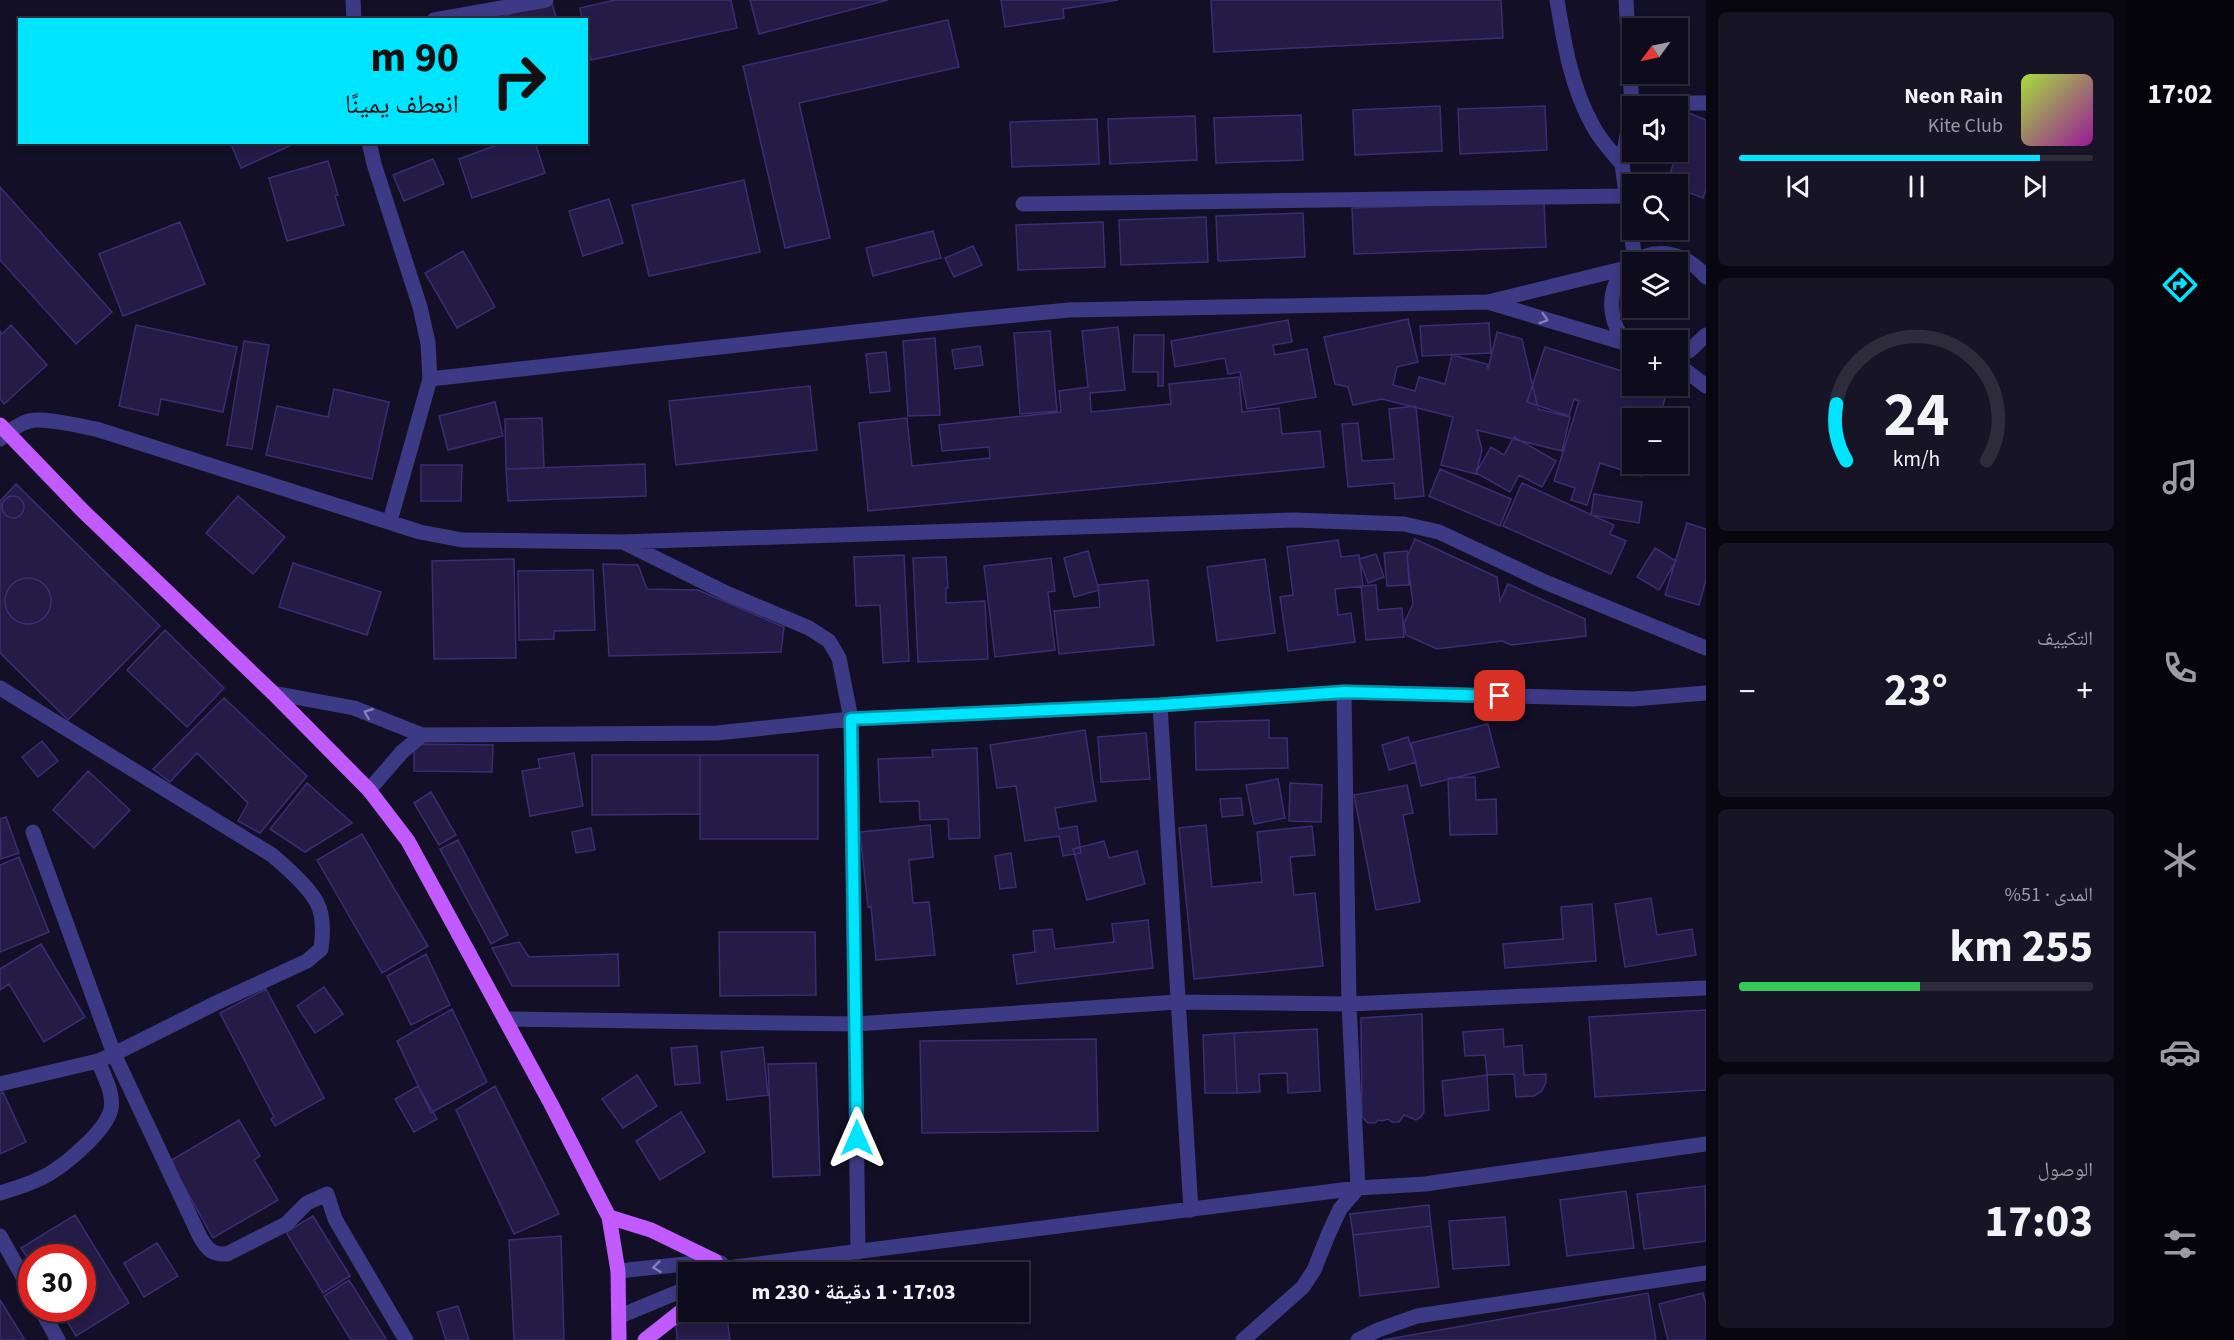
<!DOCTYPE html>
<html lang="ar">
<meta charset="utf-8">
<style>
:root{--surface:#0e0b1c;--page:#171425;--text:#f1f3f6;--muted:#9b9ba3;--line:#2e2b3b;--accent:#00e5ff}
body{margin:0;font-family:"Source Sans 3","Noto Naskh Arabic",sans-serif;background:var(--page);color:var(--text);direction:rtl;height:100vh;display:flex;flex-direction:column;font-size:22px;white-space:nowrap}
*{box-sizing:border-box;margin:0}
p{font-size:20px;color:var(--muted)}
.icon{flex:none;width:33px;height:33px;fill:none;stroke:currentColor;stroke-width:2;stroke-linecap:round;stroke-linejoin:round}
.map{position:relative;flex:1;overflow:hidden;direction:ltr}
.panel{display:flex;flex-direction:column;gap:12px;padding:12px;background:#08060f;width:420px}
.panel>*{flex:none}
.banner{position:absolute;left:18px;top:18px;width:570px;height:126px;border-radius:0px;box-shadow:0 3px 9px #0003,0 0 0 2px var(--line);direction:rtl;background:#00e5ff;color:#111;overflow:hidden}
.needle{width:39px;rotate:237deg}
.tools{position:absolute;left:1622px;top:18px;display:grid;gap:12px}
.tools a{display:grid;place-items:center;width:66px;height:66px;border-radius:0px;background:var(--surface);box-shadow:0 3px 9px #0003,0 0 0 2px var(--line);font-size:30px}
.speed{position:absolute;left:18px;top:1244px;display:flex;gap:12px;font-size:30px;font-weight:700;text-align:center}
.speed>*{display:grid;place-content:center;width:78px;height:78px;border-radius:50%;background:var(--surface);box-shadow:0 3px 9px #0003,0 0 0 2px var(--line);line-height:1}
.speed .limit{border:9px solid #d22;background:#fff;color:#111}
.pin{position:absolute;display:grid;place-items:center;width:51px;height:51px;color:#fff;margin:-26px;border-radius:12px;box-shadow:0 3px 9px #0006}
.me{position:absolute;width:66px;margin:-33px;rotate:0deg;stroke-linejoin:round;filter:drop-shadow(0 0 4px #0008)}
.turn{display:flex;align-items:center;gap:21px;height:126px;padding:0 30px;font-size:27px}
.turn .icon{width:78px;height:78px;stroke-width:2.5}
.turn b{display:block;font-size:42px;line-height:51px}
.big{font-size:45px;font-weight:700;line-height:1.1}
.panel .tile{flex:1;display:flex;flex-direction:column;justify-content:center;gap:9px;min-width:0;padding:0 21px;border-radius:9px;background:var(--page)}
.panel .dial{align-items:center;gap:0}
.dial svg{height:156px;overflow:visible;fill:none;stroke:var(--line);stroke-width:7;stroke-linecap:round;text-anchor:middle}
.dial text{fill:var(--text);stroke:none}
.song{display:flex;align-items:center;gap:18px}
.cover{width:72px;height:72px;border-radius:9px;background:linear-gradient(135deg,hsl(80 70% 55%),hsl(300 70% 35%))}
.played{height:6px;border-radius:3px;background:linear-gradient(90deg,var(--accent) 85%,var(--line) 85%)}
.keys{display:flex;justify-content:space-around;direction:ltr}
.heat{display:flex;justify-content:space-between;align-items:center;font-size:33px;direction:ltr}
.charge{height:9px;border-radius:4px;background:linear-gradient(90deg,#34c759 51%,var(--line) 0)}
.trip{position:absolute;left:678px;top:1262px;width:351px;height:60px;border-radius:0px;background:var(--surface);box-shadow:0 3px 9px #0003,0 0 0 2px var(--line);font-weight:700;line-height:60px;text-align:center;direction:rtl}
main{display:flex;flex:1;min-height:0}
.tab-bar{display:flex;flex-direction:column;width:108px;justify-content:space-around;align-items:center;background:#06040b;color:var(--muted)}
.tab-bar .icon{width:42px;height:42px}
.tab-bar .active{color:var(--accent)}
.tab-bar b{font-size:27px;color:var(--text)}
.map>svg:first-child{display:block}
</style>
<main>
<nav class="tab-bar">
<b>17:02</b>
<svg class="icon active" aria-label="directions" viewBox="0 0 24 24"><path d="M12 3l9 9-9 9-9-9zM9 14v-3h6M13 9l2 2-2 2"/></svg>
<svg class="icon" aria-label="music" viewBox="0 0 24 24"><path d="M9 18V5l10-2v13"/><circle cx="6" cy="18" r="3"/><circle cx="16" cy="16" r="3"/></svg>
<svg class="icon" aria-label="phone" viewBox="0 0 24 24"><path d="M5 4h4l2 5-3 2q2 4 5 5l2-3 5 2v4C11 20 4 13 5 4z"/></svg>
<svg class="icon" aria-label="climate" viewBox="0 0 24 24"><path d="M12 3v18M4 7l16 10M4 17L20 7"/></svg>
<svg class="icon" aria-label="car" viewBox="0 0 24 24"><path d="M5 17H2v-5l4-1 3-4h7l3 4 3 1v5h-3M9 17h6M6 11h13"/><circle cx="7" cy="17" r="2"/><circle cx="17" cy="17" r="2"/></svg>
<svg class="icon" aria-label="filters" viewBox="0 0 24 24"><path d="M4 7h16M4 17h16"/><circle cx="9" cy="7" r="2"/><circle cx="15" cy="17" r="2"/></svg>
</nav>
<section class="panel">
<div class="tile">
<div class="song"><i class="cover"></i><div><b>Neon Rain</b><p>Kite Club</p></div></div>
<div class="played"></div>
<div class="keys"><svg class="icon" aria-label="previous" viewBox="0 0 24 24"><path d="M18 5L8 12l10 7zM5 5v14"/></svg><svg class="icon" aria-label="pause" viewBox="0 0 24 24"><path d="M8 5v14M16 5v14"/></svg><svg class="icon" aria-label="next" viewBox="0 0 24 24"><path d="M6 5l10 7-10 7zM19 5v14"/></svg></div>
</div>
<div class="tile dial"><svg viewBox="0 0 100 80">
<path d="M14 69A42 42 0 1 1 86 69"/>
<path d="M14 69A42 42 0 0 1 9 40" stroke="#00e5ff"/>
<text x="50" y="56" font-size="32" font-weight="700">24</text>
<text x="50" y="72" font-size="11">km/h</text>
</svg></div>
<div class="tile"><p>التكييف</p>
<div class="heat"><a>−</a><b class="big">23°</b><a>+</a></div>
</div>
<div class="tile"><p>المدى · 51%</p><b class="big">255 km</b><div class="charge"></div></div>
<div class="tile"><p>الوصول</p><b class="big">17:03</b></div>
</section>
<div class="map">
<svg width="1706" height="1340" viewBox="0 0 1706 1340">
<rect width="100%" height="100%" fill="#130f26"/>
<path fill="#241b47" stroke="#3b2d73" stroke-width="1.5" d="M551,0l6,20h-64z
M615,0h116l6,28 -146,32 -5,-22v-18h-4l-2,-12z
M750,0h138l-129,34z
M1001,0h117l-55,9 1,9 -59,9z
M1211,0h290l2,38 -289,14z
M948,20l11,47 -160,36 31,135 -45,10 -42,-182z
M1440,106l2,45 -87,4 -2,-45z
M1545,106l2,44 -87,4 -2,-45z
M1687,112l19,8v70l-3,8 -26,-10v-4h-11l16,-43 -5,-2v-20l6,3z
M1301,115l2,45 -87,3 -2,-45z
M1195,116l2,44 -87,4 -2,-45z
M1097,119l2,45 -87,3 -2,-45z
M230,142h68l-57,26z
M505,142h30l10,31 -73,25 -13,-39z
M433,159l11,25 -40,17 -11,-26z
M328,161l10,34 -3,1 9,29 -57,16 -18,-63z
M744,180l16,72 -111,24 -17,-71z
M0,187l112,125 -36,32 -76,-84z
M609,199l14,44 -40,13 -14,-45z
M1544,201l2,46 -192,7 -2,-46z
M1303,213l2,44 -87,4 -2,-45z
M1206,217l2,45 -87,3 -2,-45z
M180,222l25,62 -82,32 -24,-62z
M1103,222l2,45 -87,3 -2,-45z
M933,231l8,27 -68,18 -7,-28z
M973,246l9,19 -28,12 -9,-19z
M463,251l32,56 -38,21 -32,-55z
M1408,319l10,43 -21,5 -4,18 22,6 4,-14 26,7 7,-29 35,9 1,5 9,-37 25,7 16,70 32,8 -8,34 -85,-21 5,20 -6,24 -35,-9 12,-48 -71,-18 -29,6 -5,-18 -13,-3 -11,-47z
M1288,320l4,22 -19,3 2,10 32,-6 9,48 -69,12 -7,-37 -12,2 -3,-16 -50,9 -4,-26z
M1489,323l2,30 -69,3 -2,-30z
M11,325l36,40 -43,39 -4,-5v-68l2,3z
M136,325l101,22 -14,65 -62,-13 -3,16 -39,-9z
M1118,327l7,63 -35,3 1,19 80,-8 -2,-20 70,-7 3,35 37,-4 3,26 38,-3 4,36 -456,44 -9,-88 48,-5 5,48 78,-8 -1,-11 -47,4 -3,-26 122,-13 -2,-21 29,-4 -6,-56z
M1050,331l7,80 -37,3 -6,-81z
M1134,335h30l-1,51h-5v-14h-25z
M935,338l5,77 -32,1 -5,-75z
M244,341l25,4 -17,104 -25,-4z
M980,346l3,19 -28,4 -3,-19z
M1545,347l87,27v12h37l-10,32h-27v46h13l-4,12 -41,-13 -13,42 -16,-5 4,-12 -21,-7 25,-80 -5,-2 -5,17 -42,-14z
M886,352l4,39 -20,2 -4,-39z
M810,386l7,64 -141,15 -7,-64z
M334,389l55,13 -17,77 -106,-24 11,-49 51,11z
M495,402l8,34 -55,14 -9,-34z
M1416,406l8,90 -29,3 -1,-16 -46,4 -6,-63 16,-1 4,38 32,-2 -5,-50z
M542,418l2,50 -38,1 -1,-50z
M1514,437l42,24 -14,26 -23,-12 -9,17 -34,-19 15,-26 13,8z
M645,464l1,32 -138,5 -2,-32z
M421,465h41l-1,36h-40z
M1440,469l71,30 -11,27 -71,-30z
M1522,483l92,42 -4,9 16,7 -15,33 -108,-48z
M16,484l144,142 -92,94 -68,-67v-152z
M1594,494l48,8 -3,21 -48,-8z
M238,496l47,41 -32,37 -47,-41z
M2 507a11 11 0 1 1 22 0a11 11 0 1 1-22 0Z
M1687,523l19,6v51l-7,25 -34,-10z
M1415,539l82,38 3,24 8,-17 77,35 1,17 -75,9 -9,-4 -65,8 -31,-14 -2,-12 9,-19 -6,-47z
M1338,540l3,17 18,-2 4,31 -28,3 3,26 13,-2 4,29 -67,9 -8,-54 13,-2 -6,-48z
M1655,548l21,13 -17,29 -22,-13z
M1088,551l11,39 -25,7 -10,-39z
M1407,551l2,34 -22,1 -3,-33z
M1376,554l8,23 -16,6 -9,-24z
M904,555l5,106 -26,2 -3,-58 -24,1 -2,-49z
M946,557l2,31h-2v15l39,-2 3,58 -70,3 -5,-104z
M1051,558l4,33 -7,1 7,58 -60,7 -11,-91z
M514,559l2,99 -82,1 -2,-98z
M1265,559l10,74 -58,8 -10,-74z
M293,563l88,29 -14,43 -88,-28z
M603,564l35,1 9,24 51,1 86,37 -3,25 -172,4z
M593,570l2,60 -41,1v8l-35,1 -1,-69z
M5 601a23 23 0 1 1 46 0a23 23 0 1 1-46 0Z
M1148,580l6,65 -95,9 -5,-43 46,-4 -2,-22z
M1376,585l2,25 24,-2 2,29 -38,3 -5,-54z
M165,630l59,58 -37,39 -60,-57z
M224,698l83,78 -47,57 -22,-12 10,-18 -51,-50 -27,29 -17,-13z
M1269,720v18h18l1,30 -92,2 -1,-48z
M1488,724l11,43 -78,19 -10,-43z
M1085,730l11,71 -41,7 4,21 18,-3 4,27 -18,3 -4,-20 -34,5 -9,-55 -19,2 -7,-43z
M1146,733l4,46 -49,3 -3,-45z
M1408,737l8,25 -27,8 -7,-25z
M42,741l16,20 -20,16 -16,-20z
M414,744l79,1 -1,27 -78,-1z
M977,748l3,90 -31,1 -1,-20 -28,1 -1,-19 -39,1 -2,-43 55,-2 -1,-7z
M574,753l9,53 -53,10 -8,-45 18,-3 -2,-9z
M592,755h108v59l-108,1z
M700,755h118v84h-118z
M88,771l42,39 -36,38 -41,-38z
M1475,777l1,23 20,-1 1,35 -47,1 -2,-57z
M1278,779l7,39 -31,6 -8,-39z
M307,783l45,40 -47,29 -35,-23z
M1290,783l32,2 -1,37 -32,-1z
M1407,785l6,28 -10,2 17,87 -44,8 -22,-115z
M431,792l25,43 -17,10 -25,-42z
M1241,798l2,17 -21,2 -2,-18z
M6,817l13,36 -18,6 -1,-40z
M930,825l3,32 -24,3 4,43 16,-1 6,53 -59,5 -5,-54 -3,1 -8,-75z
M1206,825l6,62 50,-5 -5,-50 55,-6 3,29 -25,2 4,38 21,-2 8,73 -129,13 -15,-151z
M591,828l4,22 -19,3 -4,-21z
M362,834l66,112 -46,27 -65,-113z
M458,840l50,95 -17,9 -51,-95z
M1104,841l5,17 28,-7 8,33 -58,16 -14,-51z
M1011,853l5,34 -16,2 -5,-33z
M19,857l30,75 -49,20v-87z
M1651,898l6,37 35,-6 4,26 -71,12 -10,-63z
M1592,904l4,57 -91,7 -2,-24 60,-5 -2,-32z
M1148,920l5,48 -136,16 -4,-29 22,-3 -2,-21 19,-2 3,20 59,-7 -2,-18z
M719,932h96l1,63 -96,1z
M519,942l10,15 89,-3 1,32h-107l-20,-38z
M41,944l44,73 -41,25 -35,-58 -9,6v-21z
M426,954l24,51 -39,20 -24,-49z
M324,987l19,27 -28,19 -18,-27z
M266,989l58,109 -49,28 -4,-7 3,-2 -54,-104z
M452,1009l35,73 -56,31 -34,-72z
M1706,1010v80l-111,7 -6,-80z
M1422,1014l2,98 -3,5 -5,3 -12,-5 -5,7h-7l-4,-3 -6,2 -4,-1 -3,3h-7l-6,-6 -1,-99z
M1317,1029l3,62 -32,2 -1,-20 -28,1 1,18 -23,1 -3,-60z
M1503,1029l1,18 18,-2 2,30 22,-1v8l-4,9 -8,5 -18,1 -2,-23 -27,1 -2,-20 -20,1 -2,-24z
M1234,1033l3,60h-32l-2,-58z
M1096,1039l2,92 -176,2 -2,-92z
M697,1046l3,37 -25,2 -4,-37z
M763,1047l5,48 -41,5 -6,-48z
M816,1063l4,112 -47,2 -5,-113z
M637,1075l20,31 -34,22 -21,-29z
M1487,1075l2,35 -44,6 -3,-35z
M418,1086l19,33 -23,13 -19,-33z
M495,1086l64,128 -45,20 -58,-124z
M3,1092l23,50 -26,12v-60z
M681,1112l24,40 -45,28 -24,-39z
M239,1120l21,36 -6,4 24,40 -65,38 -43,-77z
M1705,1186l1,55 -62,8 -7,-55z
M1626,1191l8,57 -67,8 -7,-56z
M1429,1205l2,21 -78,9 -3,-21z
M75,1215l54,88 -53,33 -17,-28h23v-51h-50v8l-11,-17z
M313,1216l37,60 -27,17 -37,-61z
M1505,1217l4,48 -56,4 -4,-48z
M1431,1226l8,61 -79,9 -7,-61z
M1431,1226l8,61 -79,9 -7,-61z
M561,1236l3,104h-50l-5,-100z
M157,1243l21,33 -34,21 -20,-34z
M349,1280l37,59 -1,1h-34l-27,-44z
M1648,1293l8,47h-273z
M1703,1293l3,11v36h-38l-9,-36z
M0,1300l25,40h-25z
M458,1306l11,34h-23l-9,-28z
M727,1318l3,22h-53l-1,-16z"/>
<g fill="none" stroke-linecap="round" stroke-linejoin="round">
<path stroke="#3d3a85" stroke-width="15" d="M353,0l1,20
M1557,0c7,43 14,87 36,126 7,14 19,26 29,38
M1626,0l6,106
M434,20l112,-20
M1633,103h73
M1632,107l-10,57 13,97
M369,142l5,22 46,143 8,36 2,36 -40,142
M1023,204l604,-8
M1633,262c26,-16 54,-8 73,15
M1630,265c-26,21 -23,60 0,81
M1488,302l140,42
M1677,355l12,-4 17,-16
M1677,364l29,22
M430,379l534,-59 105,-10 419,-8 138,-34
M0,439c8,-7 19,-15 29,-18 14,-4 51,5 67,8l324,103 42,8 160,2 672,-22 110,4 35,8 106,50 161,66
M625,543l101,50 83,35 20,13 10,17 12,61 7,533
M0,688l272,167c13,11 37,32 45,48 7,13 6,31 4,46l-14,12 -91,42 -102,51 -16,7 -98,23
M273,693l81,15 68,27 295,-2 134,-14 309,-14 184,-13 289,7 73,-6
M1160,705l31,505
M369,790l33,-38 20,-17
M33,832l81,222 86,183c7,12 12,18 27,17l59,-30 21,-21 20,-9 8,25 71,121
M505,1019l351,5 321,-22 172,2 357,-16
M0,1193c13,-4 27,-8 39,-14 21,-9 67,-47 72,-70 3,-16 -7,-33 -13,-48
M0,1236l32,57
M618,1271l97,-10 6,2
M726,1272l9,-5 623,-79 67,-4 281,-40
M40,1308l18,32
M620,1316l68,-28
M1243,1340l60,-53 11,-17 14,-35 12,-26 18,-21 -9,-184 -5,-312
M1358,1340l20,-10 39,-14 289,-43"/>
<path stroke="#c25bff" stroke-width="15" d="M0,425l82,85 191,183 96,97 39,51 143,263 58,113 9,54 1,69
M609,1217l42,13 64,31
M645,1340l43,-34"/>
</g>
<defs><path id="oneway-chevron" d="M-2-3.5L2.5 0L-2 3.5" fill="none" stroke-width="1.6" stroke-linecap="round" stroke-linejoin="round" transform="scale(1.5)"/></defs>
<g stroke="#837fbc">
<use href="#oneway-chevron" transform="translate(1544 319) rotate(17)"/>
<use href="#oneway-chevron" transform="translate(368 713) rotate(-158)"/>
<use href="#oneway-chevron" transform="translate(657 1267) rotate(174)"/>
</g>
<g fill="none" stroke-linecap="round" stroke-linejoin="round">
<g stroke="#0095a6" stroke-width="15">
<path id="route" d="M857,1138l-6,-419 309,-14 184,-13 156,4"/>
</g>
<use href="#route" stroke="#00e5ff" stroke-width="10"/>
</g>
</svg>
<div class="tools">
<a><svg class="needle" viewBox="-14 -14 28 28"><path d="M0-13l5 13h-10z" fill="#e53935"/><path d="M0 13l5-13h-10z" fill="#9b9ba3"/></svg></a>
<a><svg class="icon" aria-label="sound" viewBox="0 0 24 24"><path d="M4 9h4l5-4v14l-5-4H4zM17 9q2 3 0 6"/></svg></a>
<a><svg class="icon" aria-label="search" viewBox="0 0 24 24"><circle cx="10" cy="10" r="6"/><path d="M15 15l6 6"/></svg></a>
<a><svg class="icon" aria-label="layers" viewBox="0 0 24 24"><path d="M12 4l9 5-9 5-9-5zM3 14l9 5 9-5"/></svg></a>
<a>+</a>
<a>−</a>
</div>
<div class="speed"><div class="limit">30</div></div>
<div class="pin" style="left:1500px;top:696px;background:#d93025"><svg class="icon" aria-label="arrive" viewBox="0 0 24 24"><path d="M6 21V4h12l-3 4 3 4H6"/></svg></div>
<svg class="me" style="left:857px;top:1138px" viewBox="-20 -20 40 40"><path d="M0-17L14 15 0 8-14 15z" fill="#00e5ff" stroke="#fff" stroke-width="4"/></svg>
<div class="trip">17:03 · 1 دقيقة · 230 m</div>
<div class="banner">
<div class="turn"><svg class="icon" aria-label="right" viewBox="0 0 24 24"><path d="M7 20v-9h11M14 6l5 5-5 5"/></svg><div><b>90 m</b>انعطف يمينًا</div></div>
</div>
</div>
</main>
